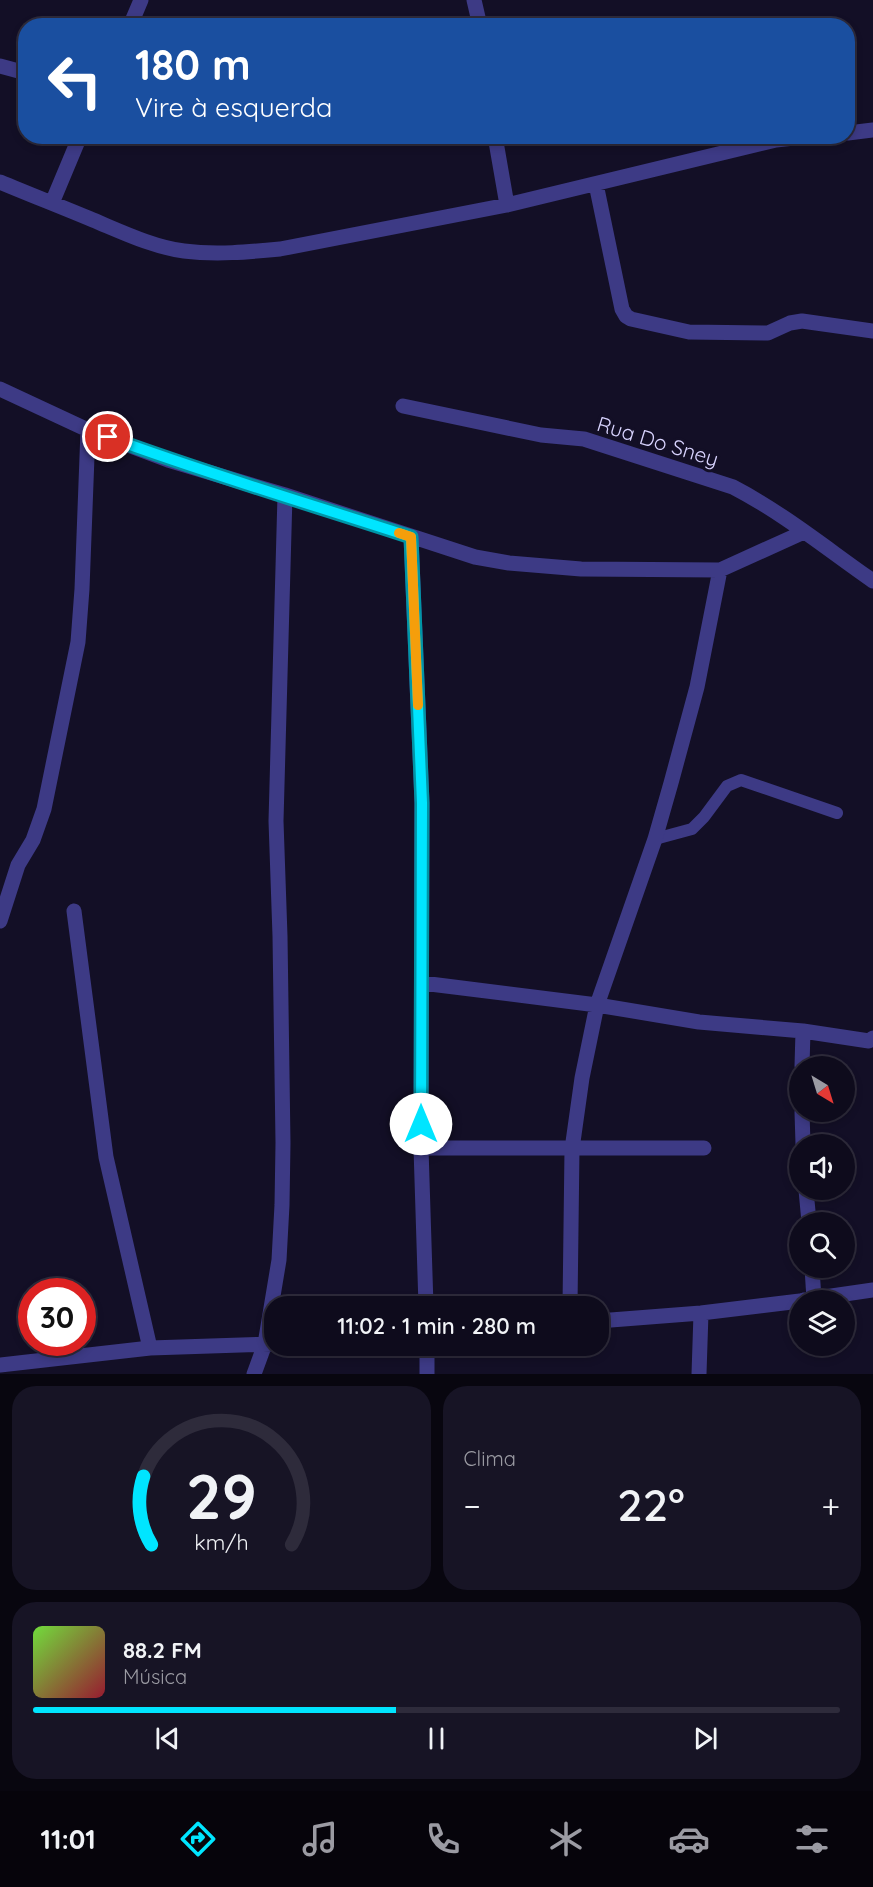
<!DOCTYPE html>
<html lang="pt">
<meta charset="utf-8">
<style>
:root{--surface:#0e0b1c;--page:#171425;--text:#f1f3f6;--muted:#9b9ba3;--line:#2e2b3b;--accent:#00e5ff}
body{margin:0;font-family:Quicksand,sans-serif;background:var(--page);color:var(--text);height:100vh;display:flex;flex-direction:column;font-size:22px;white-space:nowrap}
*{box-sizing:border-box;margin:0}
p{font-size:20px;color:var(--muted)}
.icon{flex:none;width:33px;height:33px;fill:none;stroke:currentColor;stroke-width:2;stroke-linecap:round;stroke-linejoin:round}
.map{position:relative;height:1374px;overflow:hidden}
.drawer{display:flex;flex-direction:column;gap:12px;padding:12px;background:#08060f;flex:1}
.drawer>*{flex:none}
.banner{position:absolute;left:18px;top:18px;width:837px;height:126px;border-radius:24px;box-shadow:0 3px 9px #0003,0 0 0 2px var(--line);background:#1a4fa0;color:#fff;overflow:hidden}
.needle{width:39px;rotate:142deg}
.tools{position:absolute;left:789px;top:1056px;display:grid;gap:12px}
.tools a{display:grid;place-items:center;width:66px;height:66px;border-radius:50%;background:var(--surface);box-shadow:0 3px 9px #0003,0 0 0 2px var(--line);font-size:30px}
.speed{position:absolute;left:18px;top:1278px;display:flex;gap:12px;font-size:30px;font-weight:700;text-align:center}
.speed>*{display:grid;place-content:center;width:78px;height:78px;border-radius:50%;background:var(--surface);box-shadow:0 3px 9px #0003,0 0 0 2px var(--line);line-height:1}
.speed .limit{border:9px solid #d22;background:#fff;color:#111}
.pin{position:absolute;display:grid;place-items:center;width:51px;height:51px;color:#fff;margin:-26px;border:3px solid #fff;border-radius:50%;box-shadow:0 2px 6px #0007}
.me{position:absolute;width:66px;margin:-33px;rotate:0deg;stroke-linejoin:round;filter:drop-shadow(0 0 4px #0008)}
.turn{display:flex;align-items:center;gap:21px;height:126px;padding:0 18px;font-size:27px}
.turn .icon{width:78px;height:78px;stroke-width:2.5}
.turn b{display:block;font-size:42px;line-height:51px}
.big{font-size:45px;font-weight:600;line-height:1.1}
.drawer .tile{flex:1;display:flex;flex-direction:column;justify-content:center;gap:9px;min-width:0;padding:0 21px;border-radius:24px;background:var(--page)}
.drawer .dial{align-items:center;gap:0}
.dial svg{height:156px;overflow:visible;fill:none;stroke:var(--line);stroke-width:7;stroke-linecap:round;text-anchor:middle}
.dial text{fill:var(--text);stroke:none}
.song{display:flex;align-items:center;gap:18px}
.cover{width:72px;height:72px;border-radius:9px;background:linear-gradient(135deg,hsl(100 70% 55%),hsl(350 70% 35%))}
.played{height:6px;border-radius:3px;background:linear-gradient(90deg,var(--accent) 45%,var(--line) 45%)}
.keys{display:flex;justify-content:space-around;direction:ltr}
.heat{display:flex;justify-content:space-between;align-items:center;font-size:33px;direction:ltr}
.drawer .tiles{flex:1;display:grid;gap:12px;grid-template-columns:1fr 1fr}
.tile:last-child{grid-column:span 2}
.trip{position:absolute;left:264px;top:1296px;width:345px;height:60px;border-radius:24px;background:var(--surface);box-shadow:0 3px 9px #0003,0 0 0 2px var(--line);font-weight:600;line-height:60px;text-align:center}
.menu{display:flex;height:96px;justify-content:space-around;align-items:center;background:#06040b;color:var(--muted)}
.menu .icon{width:42px;height:42px}
.menu .selected{color:var(--accent)}
.menu b{font-size:27px;color:var(--text)}
.map>svg:first-child{display:block}
</style>
<div class="map">
<svg width="873" height="1374" viewBox="0 0 873 1374">
<rect width="100%" height="100%" fill="#130f26"/>
<g fill="none" stroke-linecap="round" stroke-linejoin="round">
<path stroke="#3d3a85" stroke-width="12" d="M655,839l37,-10 12,-12 23,-31 14,-6 96,33"/>
<path stroke="#3d3a85" stroke-width="15" d="M474,0l6,26
M130,26l11,-26
M0,66l26,7
M848,133l25,-3
M495,136l12,69
M0,182c31,13 62,25 93,38 29,12 60,27 91,31 32,4 65,1 96,-2l227,-44 269,-65 36,-4
M596,184l26,125 4,7 5,3 58,13 79,1 22,-10 12,-2 71,10
M52,203l28,-67
M0,389l88,41 80,30 117,35 190,62 34,6 72,6 139,1 84,-38
M403,406l138,29 43,4 149,48c50,26 94,62 140,94
M411,537l11,266 -1,345 5,158
M74,911l32,246 44,191
M0,921l18,-56 15,-25 11,-31 34,-167 4,-53 6,-159
M422,983l175,22 102,17 104,9 66,10 4,-3
M802,1066l1,-35
M802,1112l1,32
M421,1148h283
M806,1190l3,32
M812,1268l2,31
M804,1300l69,-10
M570,1306l2,-157 10,-71 15,-73 58,-166 16,-56 26,-96 23,-117
M598,1321l103,-8 99,-12
M427,1346v28
M0,1365l150,-17 122,-4
M254,1374l11,-30 14,-84 3,-55 1,-62 -3,-207 -4,-115 9,-326
M699,1374l2,-61"/>
</g>
<g fill="none" stroke-linecap="round" stroke-linejoin="round">
<g stroke="#0095a6" stroke-width="15">
<path id="route" d="M108,437c100,37 202,67 303,100l11,266 -1,321"/>
</g>
<use href="#route" stroke="#00e5ff" stroke-width="10"/>
<path stroke="#f59e0b" stroke-width="10" d="M399,533l12,4 7,168"/>
</g>
<g text-anchor="middle" dominant-baseline="central" stroke-width="6" stroke-linejoin="round" paint-order="stroke">
<g font-size="21" fill="#d9d4ff" stroke="#130f26">
<text transform="translate(658 441) rotate(17)">Rua Do Sney</text>
</g>
</g>
</svg>
<div class="tools">
<a><svg class="needle" viewBox="-14 -14 28 28"><path d="M0-13l5 13h-10z" fill="#e53935"/><path d="M0 13l5-13h-10z" fill="#9b9ba3"/></svg></a>
<a><svg class="icon" aria-label="sound" viewBox="0 0 24 24"><path d="M4 9h4l5-4v14l-5-4H4zM17 9q2 3 0 6"/></svg></a>
<a><svg class="icon" aria-label="search" viewBox="0 0 24 24"><circle cx="10" cy="10" r="6"/><path d="M15 15l6 6"/></svg></a>
<a><svg class="icon" aria-label="layers" viewBox="0 0 24 24"><path d="M12 4l9 5-9 5-9-5zM3 14l9 5 9-5"/></svg></a>
</div>
<div class="speed"><div class="limit">30</div></div>
<div class="pin" style="left:108px;top:437px;background:#d93025"><svg class="icon" aria-label="arrive" viewBox="0 0 24 24"><path d="M6 21V4h12l-3 4 3 4H6"/></svg></div>
<svg class="me" style="left:421px;top:1124px" viewBox="-20 -20 40 40"><circle r="19" fill="#fff"/><path d="M0-13L10 11 0 6-10 11z" fill="#00e5ff"/></svg>
<div class="trip">11:02 · 1 min · 280 m</div>
<div class="banner">
<div class="turn"><svg class="icon" aria-label="left" viewBox="0 0 24 24"><path d="M17 20v-9H6M10 6l-5 5 5 5"/></svg><div><b>180 m</b>Vire à esquerda</div></div>
</div>
</div>
<section class="drawer">
<div class="tiles">
<div class="tile dial"><svg viewBox="0 0 100 80">
<path d="M14 69A42 42 0 1 1 86 69"/>
<path d="M14 69A42 42 0 0 1 10 34" stroke="#00e5ff"/>
<text x="50" y="56" font-size="32" font-weight="700">29</text>
<text x="50" y="72" font-size="11">km/h</text>
</svg></div>
<div class="tile"><p>Clima</p>
<div class="heat"><a>−</a><b class="big">22°</b><a>+</a></div>
</div>
<div class="tile">
<div class="song"><i class="cover"></i><div><b>88.2 FM</b><p>Música</p></div></div>
<div class="played"></div>
<div class="keys"><svg class="icon" aria-label="previous" viewBox="0 0 24 24"><path d="M18 5L8 12l10 7zM5 5v14"/></svg><svg class="icon" aria-label="pause" viewBox="0 0 24 24"><path d="M8 5v14M16 5v14"/></svg><svg class="icon" aria-label="next" viewBox="0 0 24 24"><path d="M6 5l10 7-10 7zM19 5v14"/></svg></div>
</div>
</div>
</section>
<nav class="menu">
<b>11:01</b>
<svg class="icon selected" aria-label="directions" viewBox="0 0 24 24"><path d="M12 3l9 9-9 9-9-9zM9 14v-3h6M13 9l2 2-2 2"/></svg>
<svg class="icon" aria-label="music" viewBox="0 0 24 24"><path d="M9 18V5l10-2v13"/><circle cx="6" cy="18" r="3"/><circle cx="16" cy="16" r="3"/></svg>
<svg class="icon" aria-label="phone" viewBox="0 0 24 24"><path d="M5 4h4l2 5-3 2q2 4 5 5l2-3 5 2v4C11 20 4 13 5 4z"/></svg>
<svg class="icon" aria-label="climate" viewBox="0 0 24 24"><path d="M12 3v18M4 7l16 10M4 17L20 7"/></svg>
<svg class="icon" aria-label="car" viewBox="0 0 24 24"><path d="M5 17H2v-5l4-1 3-4h7l3 4 3 1v5h-3M9 17h6M6 11h13"/><circle cx="7" cy="17" r="2"/><circle cx="17" cy="17" r="2"/></svg>
<svg class="icon" aria-label="filters" viewBox="0 0 24 24"><path d="M4 7h16M4 17h16"/><circle cx="9" cy="7" r="2"/><circle cx="15" cy="17" r="2"/></svg>
</nav>
